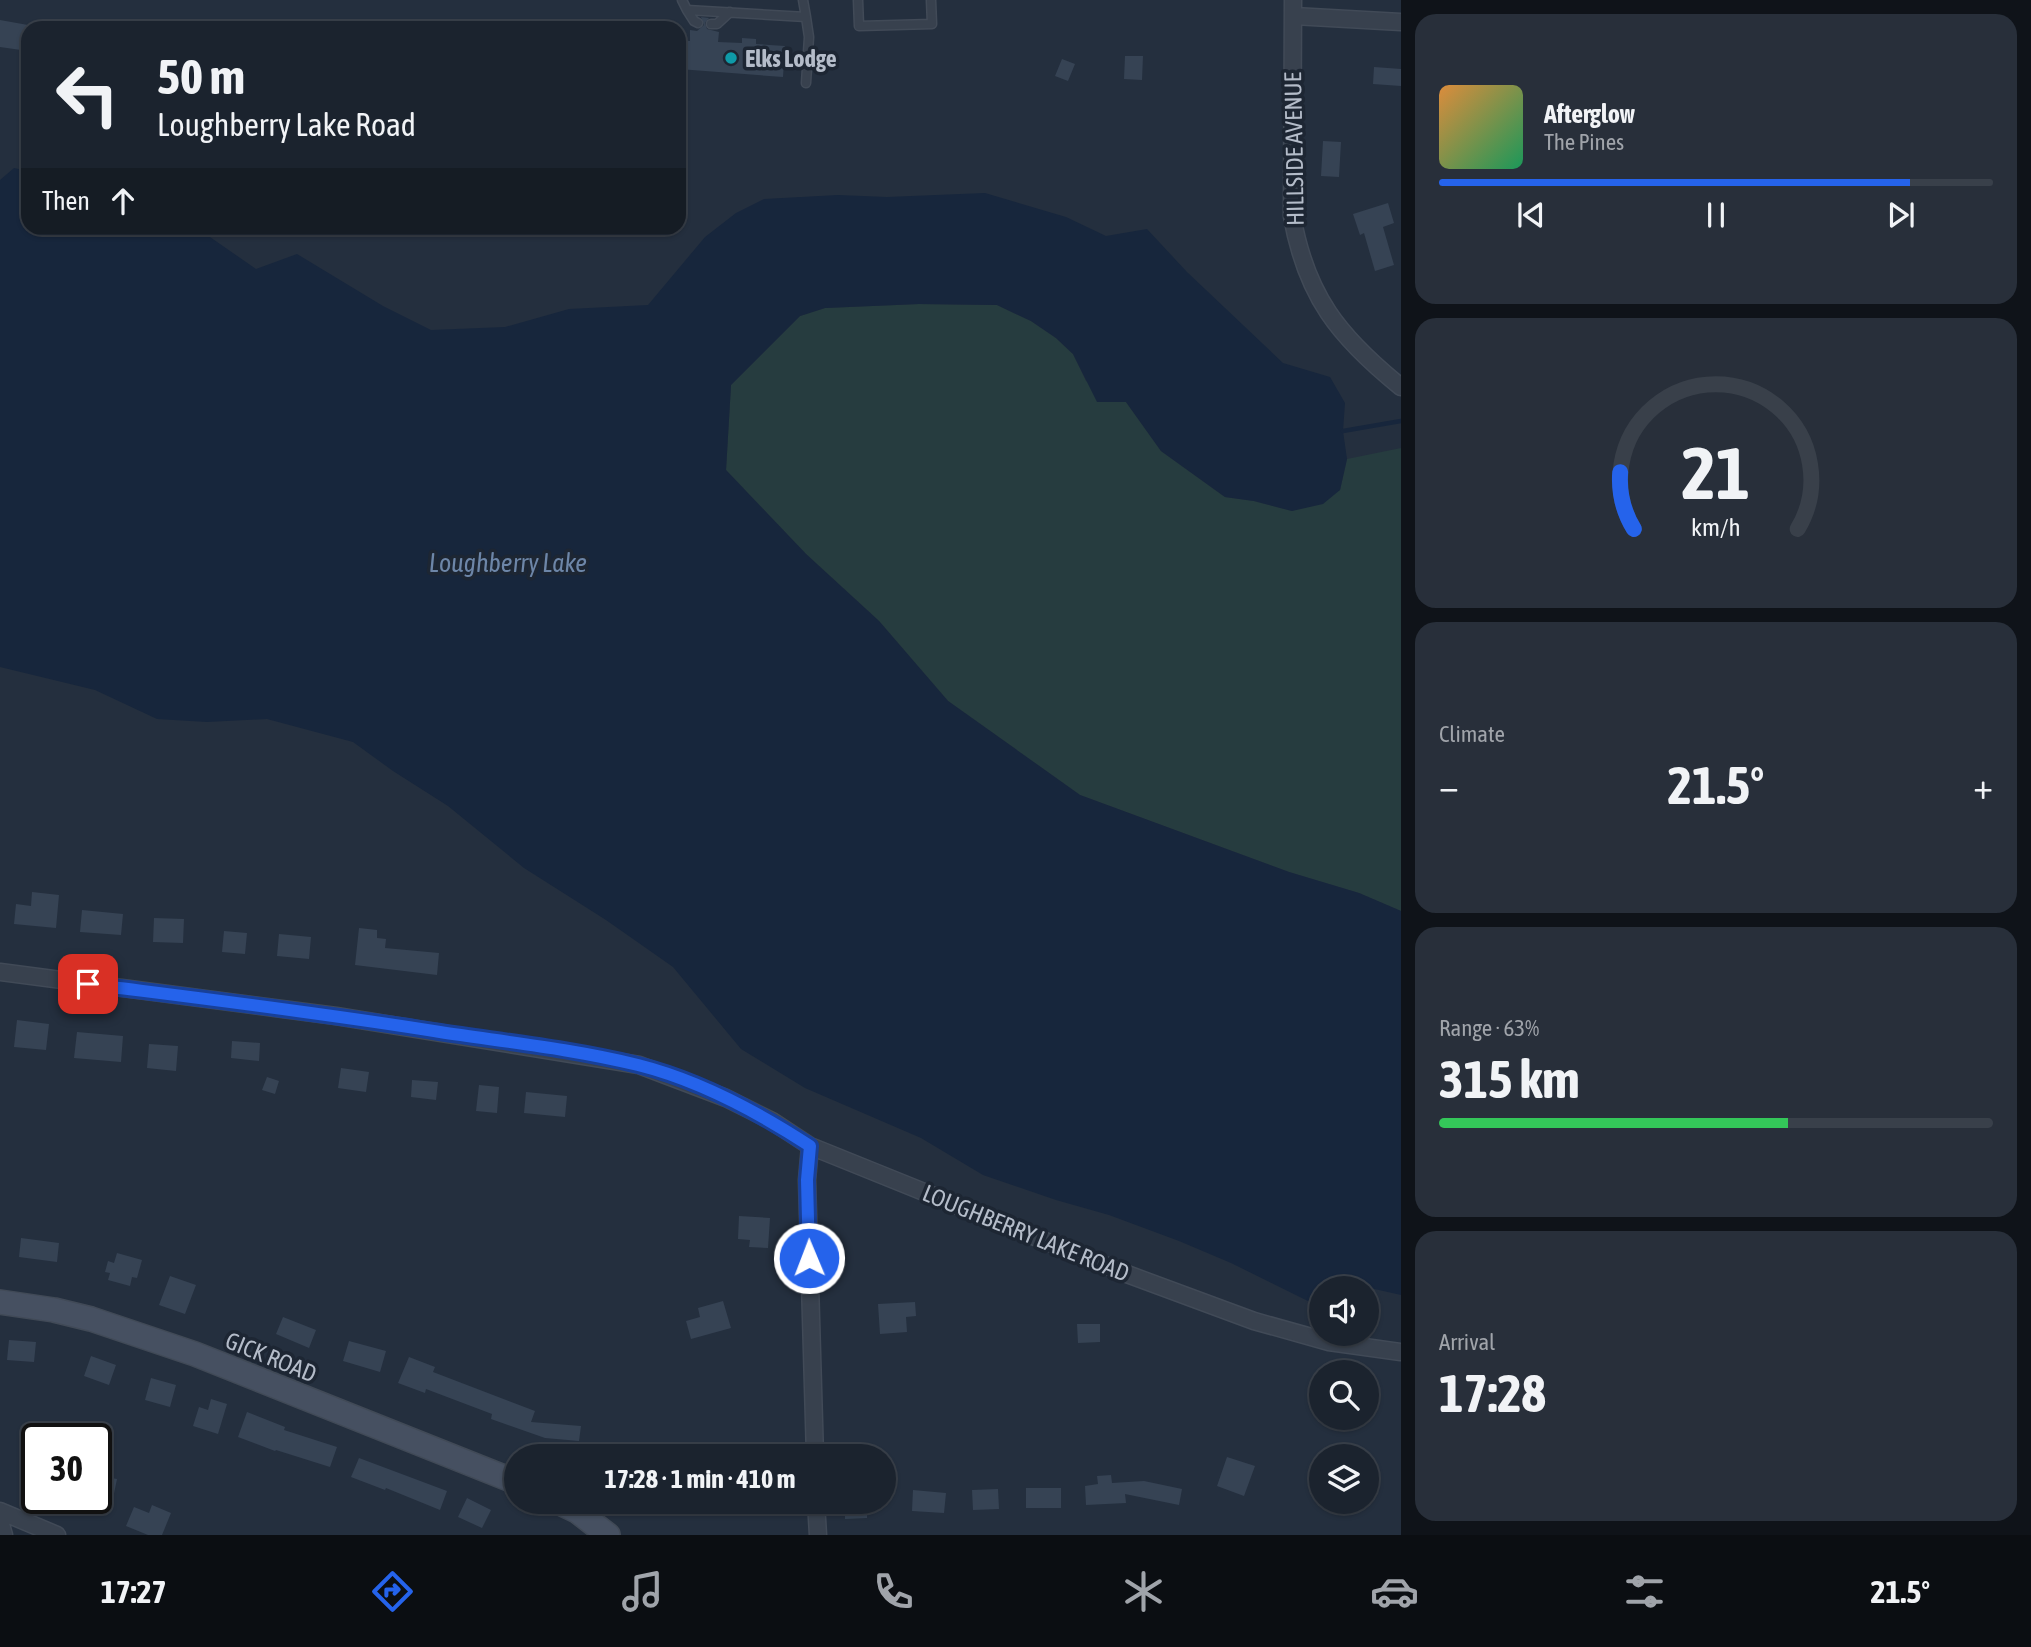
<!DOCTYPE html>
<meta charset="utf-8">
<style>
:root{--surface:#1b232e;--page:#282f3a;--text:#f1f3f6;--muted:#a0a4aa;--line:#39404a;--accent:#2563eb}
body{margin:0;font-family:"Asap Condensed",sans-serif;background:var(--page);color:var(--text);height:100vh;display:flex;flex-direction:column;font-size:26px;white-space:nowrap}
*{box-sizing:border-box;margin:0}
p{font-size:23px;color:var(--muted)}
.icon{flex:none;width:38px;height:38px;fill:none;stroke:currentColor;stroke-width:2;stroke-linecap:round;stroke-linejoin:round}
.map{position:relative;flex:1;overflow:hidden}
.drawer{display:flex;flex-direction:column;gap:14px;padding:14px;background:#0f1319;width:630px}
.drawer>*{flex:none}
.banner{position:absolute;left:21px;top:21px;width:665px;height:214px;border-radius:21px;box-shadow:0 2px 5px #0004,0 0 0 2px var(--line);background:#1b232e;color:var(--text);overflow:hidden}
.buttons{position:absolute;left:1309px;top:1276px;display:grid;gap:14px}
.buttons a{display:grid;place-items:center;width:70px;height:70px;border-radius:50%;background:var(--surface);box-shadow:0 2px 5px #0004,0 0 0 2px var(--line);font-size:35px}
.speed{position:absolute;left:21px;top:1423px;display:flex;gap:14px;font-size:35px;font-weight:700;text-align:center}
.speed>*{display:grid;place-content:center;width:91px;height:91px;border-radius:50%;background:var(--surface);box-shadow:0 2px 5px #0004,0 0 0 2px var(--line);line-height:1}
.speed .limit{border:4px solid #111;border-radius:10px;background:#fff;color:#111}
.pin{position:absolute;display:grid;place-items:center;width:60px;height:60px;color:#fff;margin:-30px;border-radius:14px;box-shadow:0 4px 10px #0006}
.me{position:absolute;width:77px;margin:-38px;rotate:359deg;stroke-linejoin:round;filter:drop-shadow(0 0 5px #0008)}
.turn{display:flex;align-items:center;gap:24px;height:147px;padding:0 21px;font-size:32px}
.turn .icon{width:91px;height:91px;stroke-width:2.5}
.turn b{display:block;font-size:49px;line-height:60px}
.then{display:flex;align-items:center;height:66px;padding:0 21px;background:#0003;gap:14px;font-size:26px}
.big{font-size:52px;font-weight:700;line-height:1.1}
.drawer .tile{flex:1;display:flex;flex-direction:column;justify-content:center;gap:10px;min-width:0;padding:0 24px;border-radius:21px;background:var(--page)}
.drawer .dial{align-items:center;gap:0}
.dial svg{height:182px;overflow:visible;fill:none;stroke:var(--line);stroke-width:7;stroke-linecap:round;text-anchor:middle}
.dial text{fill:var(--text);stroke:none}
.song{display:flex;align-items:center;gap:21px}
.cover{width:84px;height:84px;border-radius:10px;background:linear-gradient(135deg,hsl(30 70% 55%),hsl(150 70% 35%))}
.played{height:7px;border-radius:4px;background:linear-gradient(90deg,var(--accent) 85%,var(--line) 85%)}
.keys{display:flex;justify-content:space-around;direction:ltr}
.heat{display:flex;justify-content:space-between;align-items:center;font-size:38px;direction:ltr}
.charge{height:10px;border-radius:5px;background:linear-gradient(90deg,#34c759 63%,var(--line) 0)}
.trip{position:absolute;left:504px;top:1444px;width:392px;height:70px;border-radius:35px;background:var(--surface);box-shadow:0 2px 5px #0004,0 0 0 2px var(--line);font-weight:700;line-height:70px;text-align:center}
.tab-bar{display:flex;height:112px;justify-content:space-around;align-items:center;background:#0b0e12;color:var(--muted)}
.tab-bar .icon{width:49px;height:49px}
.tab-bar .selected{color:var(--accent)}
.tab-bar b{font-size:32px;color:var(--text)}
main{display:flex;flex:1;min-height:0}
.map>svg:first-child{display:block}
</style>
<main>
<div class="map">
<svg width="1401" height="1535" viewBox="0 0 1401 1535">
<rect width="100%" height="100%" fill="#242f3e"/>
<path fill="#263c3f" d="M919,304l78,1 34,16 25,17 17,16 13,27 40,21 35,49 64,46 29,4 38,10 48,-21 7,-31 54,-11v463l-42,-18 -70,-21 -209,-77 -132,-94 -69,-80 -73,-67 -80,-84 5,-85 69,-69 25,-8z"/>
<path fill="#17263c" d="M14,168l14,3v57h169l59,41 41,-15 86,52 48,24 74,-3 64,-18 79,-4 57,-68 31,-24 28,-14 74,-4 49,2 98,-4 81,24 40,19 41,-7 40,43 96,91 47,14 15,26 -2,28 4,28 -7,31 -17,14 -31,7 -38,-10 -29,-4 -64,-46 -35,-49h-29l-24,-48 -17,-16 -25,-17 -34,-16 -78,-1 -94,4 -25,8 -69,69 -5,85 80,84 73,67 69,80 132,94 209,77 70,21 42,18v384l-31,-7h-49v15l-5,2 -85,-42 -52,-22 -70,-26 -53,-15 -73,-25 -62,-37 -116,-50 -64,-39 -68,-82 -67,-47 -82,-52 -76,-62 -55,-35 -40,-29 -86,-23 -60,3 -50,-3 -62,-29 -95,-23v-487z"/>
<g fill="none" stroke-linecap="round" stroke-linejoin="round">
<path stroke="#17263c" stroke-width="4.5" d="M1343,431l58,-10"/>
</g>
<path fill="#364354" d="M701,17l8,1 -4,5 2,6 12,3 -1,10 24,1v-5l14,1v5l29,2 -2,31 -104,-8v-29l11,1v-11l7,1 7,-6z
M0,20l28,5v26l-28,-4z
M1125,56h18l-1,24 -18,-1z
M1062,59l13,5 -7,17 -13,-5z
M1374,67l27,2v17l-28,-2z
M1323,141l18,1 -2,35 -18,-1z
M1388,203l6,20 -11,4 11,38 -19,6 -11,-38 -4,2 -7,-21z
M32,892l27,3 -3,33 -42,-4 2,-20 15,2z
M82,910l41,4 -2,21 -41,-3z
M154,918l30,1 -1,24 -30,-1z
M359,928l18,2v8l9,1 -1,9 54,5 -2,22 -82,-10z
M224,931l23,2 -2,21 -23,-2z
M279,934l32,3 -2,22 -32,-3z
M17,1020l32,4 -3,26 -32,-3z
M77,1032l46,4 -2,26 -47,-4z
M232,1041l28,2 -1,18 -28,-3z
M149,1044l29,2 -2,25 -29,-3z
M341,1068l28,4 -3,20 -28,-4z
M267,1077l12,4 -4,13 -13,-4z
M412,1080l26,2 -2,18 -25,-3z
M479,1085l20,2 -2,26 -21,-2z
M526,1092l41,4 -2,21 -41,-4z
M739,1216l31,2 -2,30 -19,-1 1,-7 -12,-1z
M21,1238l38,5 -2,19 -38,-5z
M117,1253l25,7 -5,18 -5,-1 -2,9 -22,-6 2,-7 -5,-1 3,-11 6,2z
M170,1276l26,9 -11,29 -26,-9z
M723,1301l8,27 -40,11 -5,-18 14,-4 -2,-9z
M915,1302l1,14 -10,1 1,15 -27,2 -2,-30z
M283,1317l33,13 -7,18 -33,-14z
M1077,1324h23v18l-22,1z
M9,1340l27,2 -2,20 -27,-2z
M349,1341l37,10 -6,21 -37,-11z
M91,1356l25,9 -7,20 -25,-9z
M409,1357l26,10 -2,5 102,39 -4,11 50,4 -2,15 -34,-3 -54,-19 1,-5 -66,-25 -1,4 -27,-10z
M151,1378l25,7 -6,22 -25,-7z
M211,1399l16,5 -9,30 -25,-8 6,-19 9,3z
M247,1412l38,15 -1,3 53,17 -7,20 -54,-17 -1,1 -37,-14z
M37,1434v42l-16,-7z
M605,1443l15,13h-26z
M1227,1457l28,9 -11,30 -27,-10z
M359,1458l88,33 -7,19 -54,-22 -1,2 -34,-13z
M96,1475l21,4 -6,29 -15,-2z
M1111,1475l1,8 32,-2 38,8 -3,16 -54,-11 1,9 -40,2 -1,-19 13,-2 -1,-8z
M1026,1488h35v20h-35z
M998,1489l1,20 -26,1 -1,-20z
M913,1490l33,3 -2,20 -32,-2z
M467,1498l24,12 -9,18 -24,-11z
M845,1502h22v16l-22,1z
M152,1505l19,8 -9,22h-14l-22,-9 8,-19 15,6z"/>
<g fill="none" stroke-linecap="round" stroke-linejoin="round">
<g stroke="#414a57" stroke-width="11">
<path id="lane" d="M682,0l5,10 119,7 -3,-17
M858,0l1,26 73,-2 -1,-24
M687,10l7,11 4,2
M806,17l3,20 -3,46
M711,24h6l13,-12"/>
</g>
<g stroke="#414a57" stroke-width="19">
<path id="street" d="M1293,0l-1,216c14,80 47,121 109,171
M1294,16l107,6
M0,972l336,44 303,49 87,33 46,23 38,25 317,128 127,47 75,21 72,10
M810,1146l-3,34 8,276
M816,1502l2,33
M0,1511l57,24
M0,1521l4,14"/>
</g>
<g stroke="#414a57" stroke-width="26">
<path id="secondary" d="M0,1302l54,8 37,9 104,35 321,128
M558,1502l19,9 31,24"/>
</g>
<use href="#lane" stroke="#38414e" stroke-width="8"/>
<use href="#street" stroke="#38414e" stroke-width="16"/>
<use href="#secondary" stroke="#465061" stroke-width="23"/>
</g>
<g fill="none" stroke-linecap="round" stroke-linejoin="round">
<g stroke="#184099" stroke-width="18">
<path id="route" d="M88,984c118,15 235,29 352,48 66,10 133,17 198,33 60,15 120,47 172,81l-3,34 2,78"/>
</g>
<use href="#route" stroke="#2563eb" stroke-width="12"/>
</g>
<circle fill="#0f9aa8" stroke="#1d2633" stroke-width="2.5" cx="731" cy="58" r="7"/>
<g text-anchor="middle" dominant-baseline="central" stroke-width="7" stroke-linejoin="round" paint-order="stroke">
<g font-size="24" font-weight="bold" fill="#b4bcc9" stroke="#1d2633" text-anchor="start">
<text x="745" y="58">Elks Lodge</text>
</g>
<g font-size="24" fill="#b4bcc9" stroke="#1d2633">
<text transform="translate(1294 149) rotate(-91)">HILLSIDE AVENUE</text>
<text transform="translate(1026 1233) rotate(22)">LOUGHBERRY LAKE ROAD</text>
<text transform="translate(271 1357) rotate(22)">GICK ROAD</text>
</g>
<g font-size="26" font-style="italic" fill="#6d86a8" stroke="#1d2633">
<text x="508" y="563">Loughberry Lake</text>
</g>
</g>
</svg>
<div class="buttons">
<a><svg class="icon" aria-label="sound" viewBox="0 0 24 24"><path d="M4 9h4l5-4v14l-5-4H4zM17 9q2 3 0 6"/></svg></a>
<a><svg class="icon" aria-label="search" viewBox="0 0 24 24"><circle cx="10" cy="10" r="6"/><path d="M15 15l6 6"/></svg></a>
<a><svg class="icon" aria-label="layers" viewBox="0 0 24 24"><path d="M12 4l9 5-9 5-9-5zM3 14l9 5 9-5"/></svg></a>
</div>
<div class="speed"><div class="limit">30</div></div>
<div class="pin" style="left:88px;top:984px;background:#d93025"><svg class="icon" aria-label="arrive" viewBox="0 0 24 24"><path d="M6 21V4h12l-3 4 3 4H6"/></svg></div>
<svg class="me" style="left:809px;top:1258px" viewBox="-20 -20 40 40"><circle r="17" fill="#2563eb" stroke="#fff" stroke-width="3"/><path d="M0-11L8 9 0 5-8 9z" fill="#fff"/></svg>
<div class="trip">17:28 · 1 min · 410 m</div>
<div class="banner">
<div class="turn"><svg class="icon" aria-label="left" viewBox="0 0 24 24"><path d="M17 20v-9H6M10 6l-5 5 5 5"/></svg><div><b>50 m</b>Loughberry Lake Road</div></div>
<div class="then">Then<svg class="icon" aria-label="ahead" viewBox="0 0 24 24"><path d="M12 20V5M6 11l6-6 6 6"/></svg></div>
</div>
</div>
<section class="drawer">
<div class="tile">
<div class="song"><i class="cover"></i><div><b>Afterglow</b><p>The Pines</p></div></div>
<div class="played"></div>
<div class="keys"><svg class="icon" aria-label="previous" viewBox="0 0 24 24"><path d="M18 5L8 12l10 7zM5 5v14"/></svg><svg class="icon" aria-label="pause" viewBox="0 0 24 24"><path d="M8 5v14M16 5v14"/></svg><svg class="icon" aria-label="next" viewBox="0 0 24 24"><path d="M6 5l10 7-10 7zM19 5v14"/></svg></div>
</div>
<div class="tile dial"><svg viewBox="0 0 100 80">
<path d="M14 69A42 42 0 1 1 86 69"/>
<path d="M14 69A42 42 0 0 1 8 44" stroke="#2563eb"/>
<text x="50" y="56" font-size="32" font-weight="700">21</text>
<text x="50" y="72" font-size="11">km/h</text>
</svg></div>
<div class="tile"><p>Climate</p>
<div class="heat"><a>−</a><b class="big">21.5°</b><a>+</a></div>
</div>
<div class="tile"><p>Range · 63%</p><b class="big">315 km</b><div class="charge"></div></div>
<div class="tile"><p>Arrival</p><b class="big">17:28</b></div>
</section>
</main>
<nav class="tab-bar">
<b>17:27</b>
<svg class="icon selected" aria-label="directions" viewBox="0 0 24 24"><path d="M12 3l9 9-9 9-9-9zM9 14v-3h6M13 9l2 2-2 2"/></svg>
<svg class="icon" aria-label="music" viewBox="0 0 24 24"><path d="M9 18V5l10-2v13"/><circle cx="6" cy="18" r="3"/><circle cx="16" cy="16" r="3"/></svg>
<svg class="icon" aria-label="phone" viewBox="0 0 24 24"><path d="M5 4h4l2 5-3 2q2 4 5 5l2-3 5 2v4C11 20 4 13 5 4z"/></svg>
<svg class="icon" aria-label="climate" viewBox="0 0 24 24"><path d="M12 3v18M4 7l16 10M4 17L20 7"/></svg>
<svg class="icon" aria-label="car" viewBox="0 0 24 24"><path d="M5 17H2v-5l4-1 3-4h7l3 4 3 1v5h-3M9 17h6M6 11h13"/><circle cx="7" cy="17" r="2"/><circle cx="17" cy="17" r="2"/></svg>
<svg class="icon" aria-label="filters" viewBox="0 0 24 24"><path d="M4 7h16M4 17h16"/><circle cx="9" cy="7" r="2"/><circle cx="15" cy="17" r="2"/></svg>
<b>21.5°</b>
</nav>
